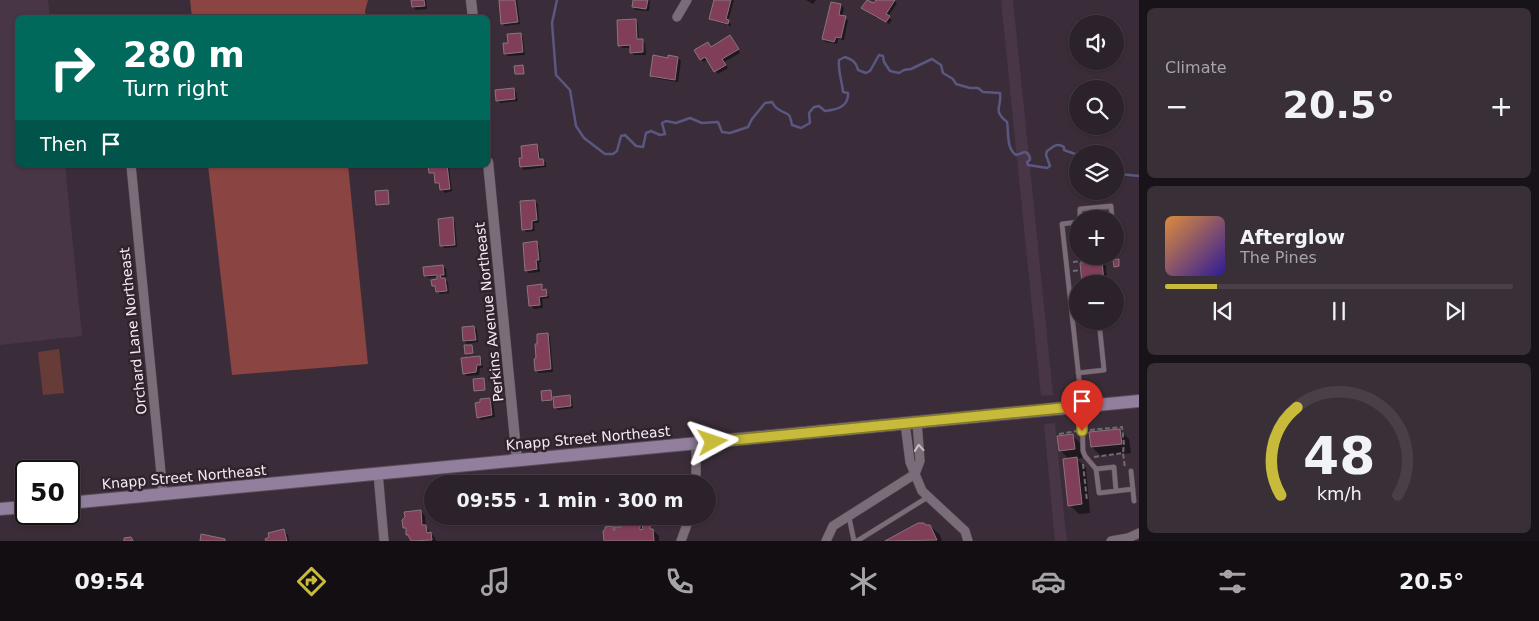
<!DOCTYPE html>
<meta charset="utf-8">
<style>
:root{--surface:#2c222b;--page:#382f37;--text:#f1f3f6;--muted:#a6a4a9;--line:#483f47;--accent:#c8bb3b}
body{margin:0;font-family:"DejaVu Sans",sans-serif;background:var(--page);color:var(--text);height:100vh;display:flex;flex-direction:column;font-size:19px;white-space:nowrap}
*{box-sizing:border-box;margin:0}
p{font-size:16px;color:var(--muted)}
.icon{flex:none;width:28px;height:28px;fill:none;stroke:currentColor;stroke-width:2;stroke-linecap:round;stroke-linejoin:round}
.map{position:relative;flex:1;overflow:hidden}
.panel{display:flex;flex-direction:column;gap:8px;padding:8px;background:#181318;width:400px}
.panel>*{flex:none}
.top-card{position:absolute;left:15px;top:15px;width:475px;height:152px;border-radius:8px;box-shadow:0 1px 4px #0004,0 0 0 1px var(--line);background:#00695c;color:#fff;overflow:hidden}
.controls{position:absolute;left:1069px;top:15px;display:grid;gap:10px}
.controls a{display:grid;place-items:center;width:55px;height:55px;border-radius:50%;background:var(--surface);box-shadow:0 1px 4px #0004,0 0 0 1px var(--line);font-size:25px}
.speed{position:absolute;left:15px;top:460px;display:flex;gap:10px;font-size:25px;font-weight:700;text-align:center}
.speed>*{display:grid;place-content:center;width:65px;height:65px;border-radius:50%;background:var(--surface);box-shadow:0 1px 4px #0004,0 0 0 1px var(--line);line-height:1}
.speed .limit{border:2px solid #111;border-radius:8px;background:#fff;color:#111}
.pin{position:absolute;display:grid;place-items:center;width:42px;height:42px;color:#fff;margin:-51px -21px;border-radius:50% 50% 50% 0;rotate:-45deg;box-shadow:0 0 5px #0007}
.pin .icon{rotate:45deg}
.me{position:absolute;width:55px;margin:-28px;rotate:85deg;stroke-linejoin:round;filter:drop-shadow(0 0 4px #0008)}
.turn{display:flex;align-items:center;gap:18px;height:105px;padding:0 25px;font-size:22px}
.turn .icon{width:65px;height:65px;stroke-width:2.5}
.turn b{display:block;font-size:35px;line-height:42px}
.then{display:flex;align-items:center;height:48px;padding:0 25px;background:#0003;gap:10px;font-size:19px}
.big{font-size:38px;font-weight:700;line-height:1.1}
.panel .card{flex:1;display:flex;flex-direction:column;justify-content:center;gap:8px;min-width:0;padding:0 18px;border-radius:8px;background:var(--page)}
.panel .dial{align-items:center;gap:0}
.dial svg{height:130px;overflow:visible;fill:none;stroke:var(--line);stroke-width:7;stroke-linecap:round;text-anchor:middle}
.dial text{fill:var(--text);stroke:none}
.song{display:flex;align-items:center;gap:15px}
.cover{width:60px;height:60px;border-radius:8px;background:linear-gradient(135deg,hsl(30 70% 55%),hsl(250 70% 35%))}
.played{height:5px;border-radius:2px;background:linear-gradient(90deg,var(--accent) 15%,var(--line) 15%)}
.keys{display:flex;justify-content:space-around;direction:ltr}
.heat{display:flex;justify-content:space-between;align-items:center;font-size:28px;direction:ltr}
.trip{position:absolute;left:424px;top:475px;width:292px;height:50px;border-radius:25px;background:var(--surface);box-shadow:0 1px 4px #0004,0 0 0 1px var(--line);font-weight:700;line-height:50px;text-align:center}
.tab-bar{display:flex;height:80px;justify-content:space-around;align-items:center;background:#120e11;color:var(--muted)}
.tab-bar .icon{width:35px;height:35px}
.tab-bar .selected{color:var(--accent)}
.tab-bar b{font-size:22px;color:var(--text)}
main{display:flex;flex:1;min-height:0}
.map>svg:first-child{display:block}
</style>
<main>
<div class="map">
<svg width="1139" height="541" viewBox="0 0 1139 541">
<rect width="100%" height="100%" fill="#3a2d39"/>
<path fill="#483646" d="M0,0h48l2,17 -32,1v147h47l17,171 -82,9z
M1001,0h12l40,395 -12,1z
M1055,423l10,101 2,17h-12l-11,-117z"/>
<path fill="#663b38" d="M59,349l5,44 -21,2 -5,-43z"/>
<path fill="#8a4441" d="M190,0h178l-3,11 1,6 -174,1z
M208,165h140l20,199 -136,11z"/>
<path fill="#0007" d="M413,0h13l1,9 -11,1 -3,-3z
M500,0h17l3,24 -15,2 -2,-3z
M634,0h16l-1,11 -13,-1 -3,-3z
M721,0h13l-6,21 3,3v2l-18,-5 -3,-3z
M806,0h10l-3,4z
M878,0h15l4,3 -9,14 4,3 -3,4 -12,-8 -1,2 -13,-10 11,-3z
M832,3l9,2 3,3 -2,9 6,3 -4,20 -6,-1 -1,5 -11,-2 -3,-3z
M635,20l3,3 1,17h3l3,3 1,12h-12l-3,-3v-4h-9l-2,-3z
M520,34l3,3 2,18 -17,1 -3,-2 4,-10z
M732,39l8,14 -16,9 4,6 -10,6 -10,-15 -4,3 -3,-3 10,-11z
M678,58l3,3 -3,21 -24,-4 -3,-2 18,-17z
M514,89l2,3 2,9 -18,2 -2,-3z
M537,146l2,3 2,11 5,3v4l-22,3 -3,-3 2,-8z
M442,165h5l2,2 3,24 -7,2 -3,-3 -1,-4 -5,-3 -1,-8 -4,-2z
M535,201l3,3 1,19h-5l1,8 -9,1 -2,-3z
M452,219l3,3 2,25 -13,1 -2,-3z
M536,242l3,3 2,17h-2l1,10 -11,1 -3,-3z
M1101,262l5,4 1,18h-24z
M443,266l3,3 1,8 -4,1 5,4 1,11 -9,1 -7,-9 6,-5 -1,-3 -10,1 -3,-2z
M541,286l7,8 1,4 -7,1 1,9 -9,1 -3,-3z
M474,327l3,3 1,12 -11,2 -3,-3z
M547,334l3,3 3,35 -14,1 -3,-3 2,-10z
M479,357l3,3 1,8h-3l-1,7 -12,1 -3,-3z
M550,391l2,8 18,-2 2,3 1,8 -15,2 -2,-3 -1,-7 -11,2 -1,-1z
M490,399l3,3 2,15 -14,3 -3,-3z
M1120,430l9,9 2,14 -30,3 -9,-9z
M1072,435l10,10 1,13 -6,1 9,9 4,45 -11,1 -9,-9 -1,-46 -9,-9z
M421,511l4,5 1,11 9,11 1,3h-24l-8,-14z
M639,523l3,3h7l10,10v5h-54l7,-13 4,3z
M918,525l12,1 10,9 2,6h-55z
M283,530l5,5 1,6h-22z"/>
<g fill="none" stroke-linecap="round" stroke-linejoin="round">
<path stroke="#5a5780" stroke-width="2.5" d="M557,0l-5,23 4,52 14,15 6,36 8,12 21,16h8l4,-3 4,-15 4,-1 11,11 7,1 3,-14 5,-2 9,4 5,-1 -3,-11 4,-2 10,2 14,-5 12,5 16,-1 4,10 8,1 18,-6 4,-8 13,-16 7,-1c2,3 3,6 6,7 10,7 11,1 14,16l9,3 9,-5 -1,-10 5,-6 5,-1 6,5c11,-1 24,-4 23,-18l-5,-1c-1,-11 -5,-20 -4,-32l6,-3c8,3 11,5 13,13l8,3 4,-2 9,-16 4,1 1,6 6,9 9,2 5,-3 7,-1 21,-10 9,6 2,8 10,6 3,5 14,4h8l5,4 17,1c2,15 -8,17 7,29 2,11 -1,26 9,33l9,-3c3,1 5,4 5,8l-3,2 1,3 19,3 3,-2 -4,-11 1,-4c6,-4 10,-9 17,-4v3l14,5
M1115,171l4,3 20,2"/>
</g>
<path fill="#803e58" stroke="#8a767c" d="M411,0h13l1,6 -13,1z
M499,0h16l3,22 -17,2z
M633,0h15l-2,9 -14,-2z
M714,0h17l-5,19 3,1 -1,4 -19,-5z
M867,0l7,3 2,-3h19l-9,14 4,2 -4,6 -25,-14z
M831,2l10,2 -2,11 7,1 -5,22 -5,-1 -2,5 -12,-3z
M636,19l1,20h6v13l-13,1v-8l-12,1 -1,-26z
M521,33l2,19 -19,2 -1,-11h5l-1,-9z
M730,35l9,14 -17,10 4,6 -12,7 -9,-15 -5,3 -6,-10 14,-8 3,5z
M653,55l15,3v-3l10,2 -3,23 -25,-4z
M523,65l1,9h-9l-1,-8z
M514,88l1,11 -19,2 -1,-11z
M537,144l2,15h4l1,6 -24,2 -1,-9h3l-1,-12z
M433,165h14l3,24 -10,1 -1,-7h-4l-1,-10h-5l-1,-7z
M388,190l1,14 -13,1 -1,-14z
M535,200l2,20 -5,1v8l-10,1 -2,-29z
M453,217l2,28 -15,1 -2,-27z
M537,241l2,19h-3l1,9 -12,2 -2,-28z
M1119,259v7l-5,1 -1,-7z
M1102,260l2,24h-22l-2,-21z
M443,265l1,10h-4l1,3h4l2,13 -11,1 -1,-6h-3l-1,-6 6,-1v-4l-13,1 -1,-9z
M542,284v6l4,-1 1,7 -8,1 1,8 -11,1 -2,-20z
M474,326l2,14 -13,1 -1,-14z
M548,333l3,36 -16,2 -1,-12 2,-1 -1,-14h2v-10z
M464,345h8l1,8 -8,1z
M480,356l1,9h-4l-1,7 -13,2 -2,-16z
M484,378l1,12 -11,1 -1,-12z
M551,390l1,10 -10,1 -1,-10z
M570,395l1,11 -17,2 -1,-11z
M490,398l2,17 -15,3 -2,-15 5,-1v-3z
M1120,429l2,15 -31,3 -2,-15z
M1073,434l2,15 -16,2 -2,-15z
M1077,457l5,47 -14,2 -5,-47z
M421,510l1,15h4l1,8 4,-1 1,8 -21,1 -3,-6h-2v-7h-3l-1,-8 3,-3 -1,-5z
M640,522v8l3,-1 -1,-4 8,-1v5h3l1,12h-50l-1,-10 2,-1v-3l8,-1v4h2l-1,-3h7v-4z
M918,523h6l2,2h4l7,15 -52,1z
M284,529l3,12h-21l-1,-2 4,-2 -1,-4z
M201,534l24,5v2h-25z
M131,537l2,4h-9v-3z"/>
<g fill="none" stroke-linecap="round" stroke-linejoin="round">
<g stroke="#584d57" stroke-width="5.5">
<path id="service" d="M1080,219v-10l31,-3 1,13
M1078,222l-16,2 20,182 1,45 2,5 11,13 3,24 17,-2 -2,-24 -18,2
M1078,373l26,-3 -5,-49
M1131,471l3,30
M1116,491l17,-2
M849,517l5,24
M857,541l71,-44"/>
</g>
<g stroke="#584d57" stroke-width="10">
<path id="minor" d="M677,17l10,-17
M131,165l32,329
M905,423l5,39 12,29 43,40 3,10
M696,443v41
M378,473l6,68
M915,474l5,-13 -3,-39
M681,541l9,-25
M826,541l7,-15 82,-52
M1111,541l17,-3 11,-5"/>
</g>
<g stroke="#584d57" stroke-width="11">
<path id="tertiary" d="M471,0l2,18
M488,162l29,298"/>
</g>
<g stroke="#584d57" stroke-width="14">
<path id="secondary" d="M69,503l1070,-102
M0,509l26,-2"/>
</g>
<path stroke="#746973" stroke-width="2" stroke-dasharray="5 2.5" stroke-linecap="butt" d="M1073,262l43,-4v2
M1073,271l8,-1
M1090,430l32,-3 2,17 -1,9
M1059,434l18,-3
M1094,457l29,-4 2,15
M1083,464l4,37"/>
<use href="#service" stroke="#7b6c79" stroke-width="4.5"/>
<use href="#minor" stroke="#7b6c79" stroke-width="9"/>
<use href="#tertiary" stroke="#7b6c79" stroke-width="10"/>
<use href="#secondary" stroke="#927f9d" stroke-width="12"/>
</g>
<defs><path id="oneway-chevron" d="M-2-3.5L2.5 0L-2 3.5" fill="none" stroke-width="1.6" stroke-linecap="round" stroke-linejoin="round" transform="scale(1.25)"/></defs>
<use stroke="#cabfc8" href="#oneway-chevron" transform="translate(919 448) rotate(-95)"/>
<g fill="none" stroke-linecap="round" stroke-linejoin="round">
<g stroke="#827a26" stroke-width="12">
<path id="route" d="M713,442l369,-36v25"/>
</g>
<use href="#route" stroke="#c8bb3b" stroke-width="9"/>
</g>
<g text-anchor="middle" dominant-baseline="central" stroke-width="5" stroke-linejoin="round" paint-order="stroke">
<g font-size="14" fill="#f4ebf3" stroke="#30232e">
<text transform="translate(489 312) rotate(-96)">Perkins Avenue Northeast</text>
<text transform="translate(133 331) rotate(-96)">Orchard Lane Northeast</text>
<text transform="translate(588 438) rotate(-5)">Knapp Street Northeast</text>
<text transform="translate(184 477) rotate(-5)">Knapp Street Northeast</text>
</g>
</g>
</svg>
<div class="controls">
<a><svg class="icon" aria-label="sound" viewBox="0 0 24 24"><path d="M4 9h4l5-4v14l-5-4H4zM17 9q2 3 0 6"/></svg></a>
<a><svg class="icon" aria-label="search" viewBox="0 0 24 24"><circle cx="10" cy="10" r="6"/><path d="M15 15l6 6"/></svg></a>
<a><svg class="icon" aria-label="layers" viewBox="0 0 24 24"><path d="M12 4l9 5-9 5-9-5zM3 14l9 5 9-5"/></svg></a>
<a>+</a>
<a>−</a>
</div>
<div class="speed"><div class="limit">50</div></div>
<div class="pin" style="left:1082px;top:431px;background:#d93025"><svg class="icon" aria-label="arrive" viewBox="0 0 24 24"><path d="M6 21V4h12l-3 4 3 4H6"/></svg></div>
<svg class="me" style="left:713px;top:442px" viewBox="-20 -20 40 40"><path d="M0-17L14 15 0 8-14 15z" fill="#c8bb3b" stroke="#fff" stroke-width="4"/></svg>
<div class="trip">09:55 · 1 min · 300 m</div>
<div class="top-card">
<div class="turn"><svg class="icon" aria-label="right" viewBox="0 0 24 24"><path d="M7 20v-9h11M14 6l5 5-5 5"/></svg><div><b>280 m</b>Turn right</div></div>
<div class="then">Then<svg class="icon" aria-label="arrive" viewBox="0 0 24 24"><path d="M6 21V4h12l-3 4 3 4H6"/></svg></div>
</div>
</div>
<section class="panel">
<div class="card"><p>Climate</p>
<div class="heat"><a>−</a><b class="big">20.5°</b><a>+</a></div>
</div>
<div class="card">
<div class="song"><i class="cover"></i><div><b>Afterglow</b><p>The Pines</p></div></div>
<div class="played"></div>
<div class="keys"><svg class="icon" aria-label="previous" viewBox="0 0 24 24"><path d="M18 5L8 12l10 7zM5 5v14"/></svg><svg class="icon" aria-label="pause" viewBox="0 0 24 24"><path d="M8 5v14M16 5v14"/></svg><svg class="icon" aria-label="next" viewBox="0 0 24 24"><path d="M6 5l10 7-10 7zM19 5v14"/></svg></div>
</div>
<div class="card dial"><svg viewBox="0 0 100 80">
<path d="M14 69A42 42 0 1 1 86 69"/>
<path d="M14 69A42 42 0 0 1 24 15" stroke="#c8bb3b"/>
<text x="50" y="56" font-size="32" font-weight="700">48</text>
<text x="50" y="72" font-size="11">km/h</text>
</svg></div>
</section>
</main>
<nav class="tab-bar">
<b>09:54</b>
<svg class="icon selected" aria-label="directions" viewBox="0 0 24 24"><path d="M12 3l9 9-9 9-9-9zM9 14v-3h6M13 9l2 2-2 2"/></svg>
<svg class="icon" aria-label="music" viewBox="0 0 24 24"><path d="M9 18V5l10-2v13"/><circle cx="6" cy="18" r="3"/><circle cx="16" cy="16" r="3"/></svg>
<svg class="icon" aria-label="phone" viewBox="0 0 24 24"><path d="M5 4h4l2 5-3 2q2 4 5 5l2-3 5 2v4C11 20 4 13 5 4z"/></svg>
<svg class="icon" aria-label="climate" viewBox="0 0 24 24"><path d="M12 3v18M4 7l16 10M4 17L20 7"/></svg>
<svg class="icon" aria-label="car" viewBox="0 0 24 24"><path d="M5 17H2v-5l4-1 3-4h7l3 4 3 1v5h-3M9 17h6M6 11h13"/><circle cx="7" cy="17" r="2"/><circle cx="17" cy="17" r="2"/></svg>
<svg class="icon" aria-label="filters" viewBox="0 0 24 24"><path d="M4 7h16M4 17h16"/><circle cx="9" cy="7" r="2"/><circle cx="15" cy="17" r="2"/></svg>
<b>20.5°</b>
</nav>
